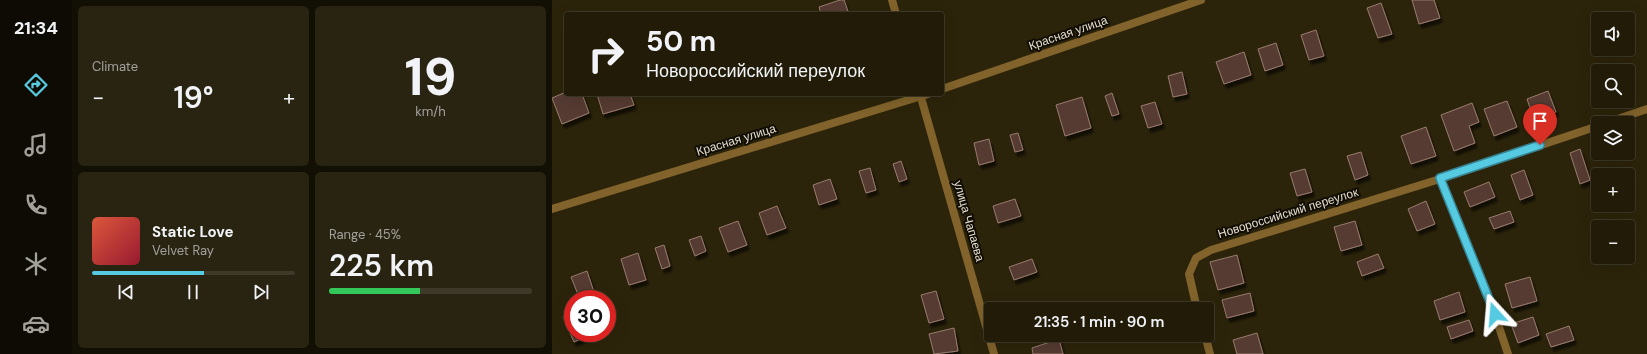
<!DOCTYPE html>
<meta charset="utf-8">
<style>
:root{--surface:#211b08;--page:#292412;--text:#f1f3f6;--muted:#a2a19c;--line:#3e3929;--accent:#55cae0}
body{margin:0;font-family:"DM Sans",sans-serif;background:var(--page);color:var(--text);height:100vh;display:flex;flex-direction:column;font-size:15px;white-space:nowrap}
*{box-sizing:border-box;margin:0}
p{font-size:13px;color:var(--muted)}
.icon{flex:none;width:22px;height:22px;fill:none;stroke:currentColor;stroke-width:2;stroke-linecap:round;stroke-linejoin:round}
.map{position:relative;flex:1;overflow:hidden}
.side{display:flex;flex-direction:column;gap:6px;padding:6px;background:#120f04;width:480px}
.side>*{flex:none}
.guide{position:absolute;left:12px;top:12px;width:380px;height:84px;border-radius:4px;box-shadow:0 4px 16px #0002,0 0 0 1px var(--line);background:#211b08;color:var(--text);overflow:hidden}
.buttons{position:absolute;left:1039px;top:12px;display:grid;gap:8px}
.buttons a{display:grid;place-items:center;width:44px;height:44px;border-radius:4px;background:var(--surface);box-shadow:0 4px 16px #0002,0 0 0 1px var(--line);font-size:20px}
.speed{position:absolute;left:12px;top:290px;display:flex;gap:8px;font-size:20px;font-weight:700;text-align:center}
.speed>*{display:grid;place-content:center;width:52px;height:52px;border-radius:50%;background:var(--surface);box-shadow:0 4px 16px #0002,0 0 0 1px var(--line);line-height:1}
.speed .limit{border:6px solid #d22;background:#fff;color:#111}
.pin{position:absolute;display:grid;place-items:center;width:34px;height:34px;color:#fff;margin:-41px -17px;border-radius:50% 50% 50% 0;rotate:-45deg;box-shadow:0 0 4px #0007}
.pin .icon{rotate:45deg}
.me{position:absolute;width:44px;margin:-22px;rotate:341deg;stroke-linejoin:round;filter:drop-shadow(0 0 3px #0008)}
.turn{display:flex;align-items:center;gap:14px;height:84px;padding:0 16px;font-size:18px}
.turn .icon{width:52px;height:52px;stroke-width:2.5}
.turn b{display:block;font-size:28px;line-height:34px}
.big{font-size:30px;font-weight:600;line-height:1.1}
.side .widget{flex:1;display:flex;flex-direction:column;justify-content:center;gap:6px;min-width:0;padding:0 14px;border-radius:6px;background:var(--page)}
.side .dial{align-items:center;gap:0}
.dial b{font-size:52px;line-height:1}
.song{display:flex;align-items:center;gap:12px}
.cover{width:48px;height:48px;border-radius:6px;background:linear-gradient(135deg,hsl(10 70% 55%),hsl(350 70% 35%))}
.played{height:4px;border-radius:2px;background:linear-gradient(90deg,var(--accent) 55%,var(--line) 55%)}
.keys{display:flex;justify-content:space-around;direction:ltr}
.heat{display:flex;justify-content:space-between;align-items:center;font-size:22px;direction:ltr}
.charge{height:6px;border-radius:3px;background:linear-gradient(90deg,#34c759 45%,var(--line) 0)}
.side .tiles{flex:1;display:grid;gap:6px;grid-template-columns:repeat(2,1fr)}
.trip{position:absolute;left:432px;top:302px;width:230px;height:40px;border-radius:4px;background:var(--surface);box-shadow:0 4px 16px #0002,0 0 0 1px var(--line);font-weight:600;line-height:40px;text-align:center}
main{display:flex;flex:1;min-height:0}
.dock{display:flex;flex-direction:column;width:72px;justify-content:space-around;align-items:center;background:#0d0b03;color:var(--muted)}
.dock .icon{width:28px;height:28px}
.dock .selected{color:var(--accent)}
.dock b{font-size:18px;color:var(--text)}
.map>svg:first-child{display:block}
</style>
<main>
<nav class="dock">
<b>21:34</b>
<svg class="icon selected" aria-label="directions" viewBox="0 0 24 24"><path d="M12 3l9 9-9 9-9-9zM9 14v-3h6M13 9l2 2-2 2"/></svg>
<svg class="icon" aria-label="music" viewBox="0 0 24 24"><path d="M9 18V5l10-2v13"/><circle cx="6" cy="18" r="3"/><circle cx="16" cy="16" r="3"/></svg>
<svg class="icon" aria-label="phone" viewBox="0 0 24 24"><path d="M5 4h4l2 5-3 2q2 4 5 5l2-3 5 2v4C11 20 4 13 5 4z"/></svg>
<svg class="icon" aria-label="climate" viewBox="0 0 24 24"><path d="M12 3v18M4 7l16 10M4 17L20 7"/></svg>
<svg class="icon" aria-label="car" viewBox="0 0 24 24"><path d="M5 17H2v-5l4-1 3-4h7l3 4 3 1v5h-3M9 17h6M6 11h13"/><circle cx="7" cy="17" r="2"/><circle cx="17" cy="17" r="2"/></svg>
</nav>
<section class="side">
<div class="tiles">
<div class="widget"><p>Climate</p>
<div class="heat"><a>−</a><b class="big">19°</b><a>+</a></div>
</div>
<div class="widget dial"><b>19</b><p>km/h</p></div>
<div class="widget">
<div class="song"><i class="cover"></i><div><b>Static Love</b><p>Velvet Ray</p></div></div>
<div class="played"></div>
<div class="keys"><svg class="icon" aria-label="previous" viewBox="0 0 24 24"><path d="M18 5L8 12l10 7zM5 5v14"/></svg><svg class="icon" aria-label="pause" viewBox="0 0 24 24"><path d="M8 5v14M16 5v14"/></svg><svg class="icon" aria-label="next" viewBox="0 0 24 24"><path d="M6 5l10 7-10 7zM19 5v14"/></svg></div>
</div>
<div class="widget"><p>Range · 45%</p><b class="big">225 km</b><div class="charge"></div></div>
</div>
</section>
<div class="map">
<svg width="1095" height="354" viewBox="0 0 1095 354">
<defs>
<filter id="shadow"><feDropShadow dx="2.5" dy="4.5" stdDeviation="1" flood-color="#0009"/></filter>
</defs>
<rect width="100%" height="100%" fill="#2c240a"/>
<path fill="#553b30" stroke="#997b6f" filter="url(#shadow)" d="M288,0h4l5,14h-28l-2,-7z
M860,0h22l6,18 -21,6z
M829,3l11,31 -14,4 -11,-30z
M764,30l8,26 -15,4 -8,-25z
M724,43l7,22 -18,6 -7,-22z
M692,52l7,23 -27,9 -8,-22z
M1061,64l3,7h-17v-1z
M630,72l5,22 -14,3 -5,-21z
M996,91l8,21 -22,8 -7,-21z
M14,92v2h16l7,19 -27,11 -10,-26z
M560,93l7,21 -7,2 -7,-20z
M45,94h33l4,11 -31,9z
M530,97l9,31 -26,8 -9,-31z
M955,101l10,26 -23,9 -10,-27z
M603,102l7,22 -14,4 -7,-22z
M920,103l7,19 -10,4 6,17 -21,8 -13,-36z
M874,127l10,29 -25,8 -10,-28z
M466,133l5,17 -8,2 -5,-17z
M437,139l5,22 -15,4 -5,-22z
M1028,149l10,31 -10,4 -10,-31z
M809,152l7,23 -13,5 -8,-24z
M349,161l6,18 -8,3 -6,-18z
M318,168l6,22 -10,3 -7,-22z
M753,169l7,23 -15,4 -7,-23z
M972,170l9,25 -13,5 -9,-25z
M278,179l7,20 -18,6 -6,-20z
M937,182l6,15 -25,10 -6,-15z
M463,199l6,17 -23,7 -5,-17z
M874,201l9,23 -18,7 -9,-22z
M225,206l9,22 -19,7 -8,-22z
M958,211l4,11 -20,7 -5,-11z
M186,221l9,24 -19,7 -9,-24z
M803,221l7,24 -21,6 -7,-24z
M149,236l5,15 -11,5 -6,-16z
M112,245l6,21 -8,3 -7,-21z
M86,253l8,27 -17,5 -8,-26z
M826,254l6,14 -22,8 -5,-14z
M685,255l7,28 -26,7 -8,-28z
M480,259l5,13 -23,8 -5,-13z
M35,271l7,21 -15,5 -8,-20z
M978,277l7,24 -25,7 -7,-24z
M384,291l8,28 -15,4 -8,-28z
M907,292l6,20 -25,8 -6,-19z
M698,293l4,18 -27,7 -5,-18z
M491,304l2,5h-20z
M21,312v21h19v1l-18,8 -11,-25z
M981,317l6,18 -21,8 -7,-19z
M917,320l4,11 -22,8 -4,-12z
M1017,326l5,14 -23,7 -5,-13z
M402,328l4,23 -24,3 -5,-20z
M705,333l6,21h-26l-4,-14z
M507,339l4,15h-30l-1,-6z"/>
<g fill="none" stroke-linecap="round" stroke-linejoin="round">
<path stroke="#81632b" stroke-width="8" d="M340,0l4,14
M390,89l259,-89
M368,94l74,260
M1054,123l41,-14
M888,179l50,121 18,54
M0,209l376,-115
M645,309l-8,-35 7,-16 15,-8 229,-71 158,-53
M653,335l5,19"/>
</g>
<g fill="none" stroke-linecap="round" stroke-linejoin="round">
<g stroke="#378392" stroke-width="10">
<path id="route" d="M943,314l-55,-136 100,-33"/>
</g>
<use href="#route" stroke="#55cae0" stroke-width="7"/>
</g>
<g text-anchor="middle" dominant-baseline="central" stroke-width="4" stroke-linejoin="round" paint-order="stroke">
<g font-size="12" fill="#e3ddce" stroke="#110d04">
<text transform="translate(516 33) rotate(-19)">Красная улица</text>
<text transform="translate(184 140) rotate(-17)">Красная улица</text>
<text transform="translate(736 213) rotate(-17)">Новороссийский переулок</text>
<text transform="translate(417 221) rotate(74)">улица Чапаева</text>
</g>
</g>
</svg>
<div class="buttons">
<a><svg class="icon" aria-label="sound" viewBox="0 0 24 24"><path d="M4 9h4l5-4v14l-5-4H4zM17 9q2 3 0 6"/></svg></a>
<a><svg class="icon" aria-label="search" viewBox="0 0 24 24"><circle cx="10" cy="10" r="6"/><path d="M15 15l6 6"/></svg></a>
<a><svg class="icon" aria-label="layers" viewBox="0 0 24 24"><path d="M12 4l9 5-9 5-9-5zM3 14l9 5 9-5"/></svg></a>
<a>+</a>
<a>−</a>
</div>
<div class="speed"><div class="limit">30</div></div>
<div class="pin" style="left:988px;top:145px;background:#d93025"><svg class="icon" aria-label="arrive" viewBox="0 0 24 24"><path d="M6 21V4h12l-3 4 3 4H6"/></svg></div>
<svg class="me" style="left:943px;top:314px" viewBox="-20 -20 40 40"><path d="M0-17L14 15 0 8-14 15z" fill="#55cae0" stroke="#fff" stroke-width="4"/></svg>
<div class="trip">21:35 · 1 min · 90 m</div>
<div class="guide">
<div class="turn"><svg class="icon" aria-label="right" viewBox="0 0 24 24"><path d="M7 20v-9h11M14 6l5 5-5 5"/></svg><div><b>50 m</b>Новороссийский переулок</div></div>
</div>
</div>
</main>
